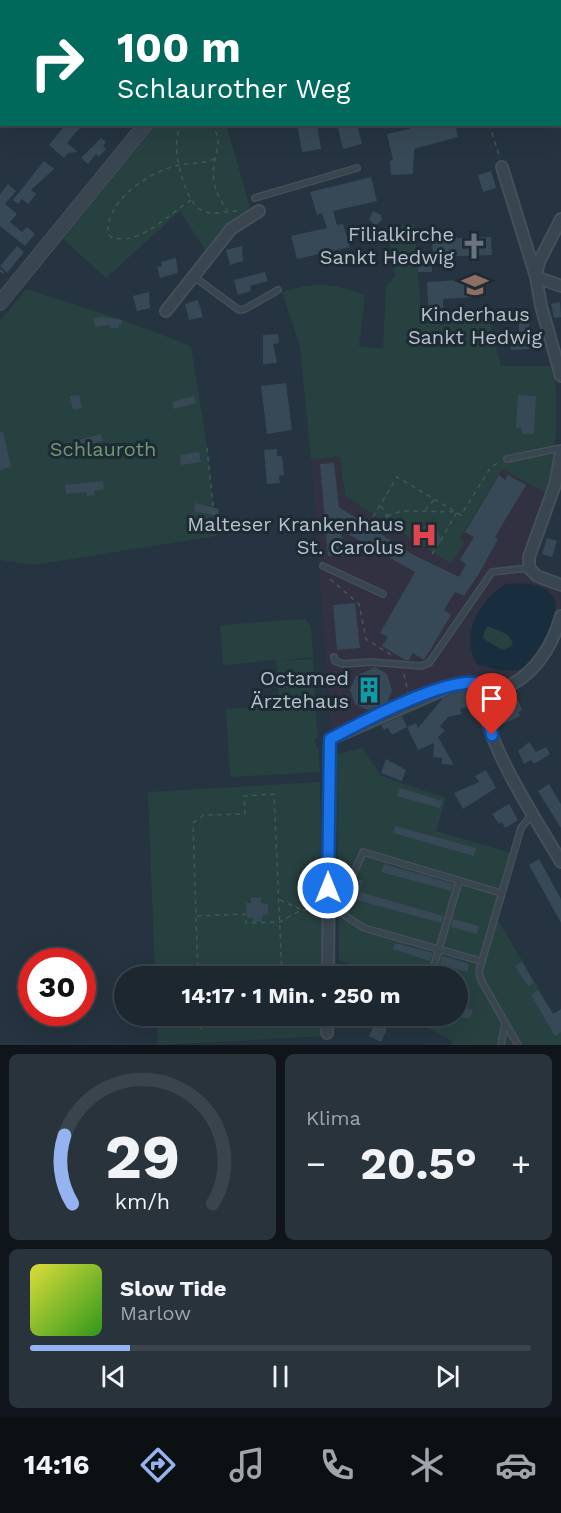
<!DOCTYPE html>
<html lang="de">
<meta charset="utf-8">
<style>
:root{--surface:#1c2730;--page:#29333c;--text:#f1f3f6;--muted:#a0a5ab;--line:#3a444c;--accent:#95b2f1}
body{margin:0;font-family:"Work Sans",sans-serif;background:var(--page);color:var(--text);height:100vh;display:flex;flex-direction:column;font-size:22px;white-space:nowrap}
*{box-sizing:border-box;margin:0}
p{font-size:20px;color:var(--muted)}
.icon{flex:none;width:33px;height:33px;fill:none;stroke:currentColor;stroke-width:2;stroke-linecap:round;stroke-linejoin:round}
.map{position:relative;height:1045px;overflow:hidden}
.details{display:flex;flex-direction:column;gap:9px;padding:9px;background:#0f151a;flex:1}
.details>*{flex:none}
.hud{position:absolute;left:0px;top:0px;width:561px;height:126px;box-shadow:0 6px 24px #0002,0 0 0 2px var(--line);background:#00695c;color:#fff;overflow:hidden}
.speed{position:absolute;left:18px;top:948px;display:flex;gap:12px;font-size:30px;font-weight:700;text-align:center}
.speed>*{display:grid;place-content:center;width:78px;height:78px;border-radius:50%;background:var(--surface);box-shadow:0 6px 24px #0002,0 0 0 2px var(--line);line-height:1}
.speed .limit{border:9px solid #d22;background:#fff;color:#111}
.pin{position:absolute;display:grid;place-items:center;width:51px;height:51px;color:#fff;margin:-62px -26px;border-radius:50% 50% 50% 0;rotate:-45deg;box-shadow:0 0 6px #0007}
.pin .icon{rotate:45deg}
.me{position:absolute;width:66px;margin:-33px;rotate:0deg;stroke-linejoin:round;filter:drop-shadow(0 0 4px #0008)}
.turn{display:flex;align-items:center;gap:21px;height:126px;padding:0 18px;font-size:27px}
.turn .icon{width:78px;height:78px;stroke-width:2.5}
.turn b{display:block;font-size:42px;line-height:51px}
.big{font-size:45px;font-weight:700;line-height:1.1}
.details .widget{flex:1;display:flex;flex-direction:column;justify-content:center;gap:9px;min-width:0;padding:0 21px;border-radius:9px;background:var(--page)}
.details .dial{align-items:center;gap:0}
.dial svg{height:156px;overflow:visible;fill:none;stroke:var(--line);stroke-width:7;stroke-linecap:round;text-anchor:middle}
.dial text{fill:var(--text);stroke:none}
.song{display:flex;align-items:center;gap:18px}
.cover{width:72px;height:72px;border-radius:9px;background:linear-gradient(135deg,hsl(60 70% 55%),hsl(110 70% 35%))}
.played{height:6px;border-radius:3px;background:linear-gradient(90deg,var(--accent) 20%,var(--line) 20%)}
.keys{display:flex;justify-content:space-around;direction:ltr}
.heat{display:flex;justify-content:space-between;align-items:center;font-size:33px;direction:ltr}
.details .tiles{flex:1;display:grid;gap:9px;grid-template-columns:1fr 1fr}
.widget:last-child{grid-column:span 2}
.trip{position:absolute;left:114px;top:966px;width:354px;height:60px;border-radius:30px;background:var(--surface);box-shadow:0 6px 24px #0002,0 0 0 2px var(--line);font-weight:700;line-height:60px;text-align:center}
.dock{display:flex;height:96px;justify-content:space-around;align-items:center;background:#0b1013;color:var(--muted)}
.dock .icon{width:42px;height:42px}
.dock .selected{color:var(--accent)}
.dock b{font-size:27px;color:var(--text)}
.map>svg:first-child{display:block}
</style>
<div class="map">
<svg width="561" height="1045" viewBox="0 0 561 1045">
<rect width="100%" height="100%" fill="#253440"/>
<path fill="#313141" d="M557,394l-3,72 -12,40 -21,55 5,16 28,12 6,8v11l-10,30 -21,29 -14,10 -42,1 -28,4 -114,50 -20,-273 29,-2 5,39z"/>
<path fill="#274140" d="M156,125h70l24,82 -42,47 -28,-43 -74,67 -43,-39z
M414,224l8,97 67,-1 12,46h53c4,43 4,85 -8,127l-44,-24 -42,69 5,4 -14,22 -106,-68 -5,-39 -29,2 -11,-112 -18,-55c38,-11 46,-9 83,3l-6,51 24,3 3,-63 9,-9 -8,-49z
M26,289l94,30 71,27 16,100 9,90 -181,29 -35,-5v-239z
M305,619l6,7 2,31 -35,4 35,-2 2,42 -36,3 -3,-44 -53,5 -3,-40z
M490,626l17,8 6,8 -2,5 -9,3 -20,-12 3,-11z
M315,703l3,34 -3,1 1,9h2l2,25 -90,5 -4,-68z
M362,748l19,28 65,22 -10,33 75,22 -34,111 19,-47 65,109v19h-110l1,-4 -47,-25h53v-40h-93l-3,-6 -23,-10 -2,-206z
M320,782l4,194h-169l-7,-184z
M156,1016h169v20l-167,9z"/>
<path fill="#182d3e" fill-rule="evenodd" d="M506,584c19,-1 43,-2 50,19 -2,20 -15,58 -35,66 -12,4 -31,-1 -43,-4 -20,-29 2,-66 28,-81zM487,626l20,8 6,8 -2,5 -9,3 -20,-12z"/>
<path fill="#374956" d="M66,124h17l-16,19 11,9 -10,1 -4,5 -15,-13z
M297,124h20l4,25 -19,3z
M337,124h20l5,20 -19,5z
M413,124h42l3,13 -44,12 -1,25 -22,1 -1,-14 3,-1 -6,-26 22,-5z
M101,138l5,4 -3,4 3,3 -7,8 -3,-3 -8,10 -7,-6z
M44,161l10,8 -23,21 5,4 -8,10 -6,-5 -4,5 -5,-4z
M491,171l5,17 -13,4 -5,-17z
M371,177l6,24 -44,10 4,14 6,-1 7,23 -53,12 -6,-23 36,-8 -5,-15 -5,2 -7,-23z
M8,184l8,7 -11,13 12,10 -7,8 12,10 5,-5 8,7 -10,12 -25,-20v-32z
M373,211l8,4 1,5 -7,6 -6,-7z
M491,237l1,18 -59,2 -1,-18z
M17,246l7,6 -17,21 -7,-7z
M242,246l1,15 -13,4 -4,-15z
M176,258l2,15 -18,5 -3,-11 5,-1 -1,-4z
M418,260h14v12h-14z
M265,272l3,9 -18,5 1,5 -13,4 -4,-15z
M475,279l1,18 -33,2v17l-14,1 -2,-35z
M149,292l1,16 -13,3 -4,-15z
M198,300l5,17 -14,3 -4,-16z
M560,302l1,15 -7,1 -3,-14z
M103,317l19,3v4h-3v4h-9v-3l-15,2 -1,-9z
M519,322h10v27l-18,1v-17h8z
M278,334l1,9 -6,1 4,19 -14,1v-29z
M286,383l6,47 -25,4 -6,-48z
M79,395l3,13 -9,2 -3,-14z
M518,395l18,1 -2,38h-12v-6h-6z
M194,396l2,7 -22,6 -2,-7z
M3,431l8,36 -11,3v-38z
M101,434l2,7 -22,6 -2,-7z
M277,449v7h5l2,19 -5,1 1,7 -13,1 -3,-34z
M199,452l2,10 -20,3 -1,-10z
M334,463l5,44 73,47 47,23 7,-13 -6,-4 14,-23 -9,-5 34,-57 6,5 3,-5 18,10 -31,52 3,2 -18,33 -16,24 -9,-4 -11,18 7,5 -27,45 -11,-7 -4,7h-4l-23,-14 6,-9 -8,-4 35,-61 -74,-42 3,26h-16l-8,-92z
M103,481l1,8 -10,2 1,4 -8,1v-4l-21,2 -1,-9z
M195,503l24,6 -1,7 -24,-5z
M431,525l6,4 5,13 -14,2 -7,-4 -2,-7 5,-7z
M547,538l10,3 -5,16 -10,-3z
M355,603l5,45 -23,2 -4,-45z
M375,667l12,7 5,16 -5,13 -19,7 -13,-6 -5,-14 6,-14z
M472,691l4,14 -16,4 2,5 -14,3 -8,9 5,5 -7,6 16,28 -12,-1v-6l-9,-1 1,-14 -16,7 -11,-23 -15,8 -4,-7 -4,2 -3,-5 21,-9 5,11 9,-4 2,5 25,-30 11,-5z
M518,700l4,10 -4,2 2,4 -23,11 -3,-20 6,-1 1,2z
M529,742l7,10 10,-5 4,7 -16,10 -3,-4 -7,4 -6,-13z
M386,759l20,11 -4,11 -21,-8z
M486,770l10,18 -33,21 -9,-16 25,-11 -4,-6z
M549,784l12,20v24l-23,-37z
M400,788l42,13 -2,7 -43,-12z
M509,804l9,16 -13,8 -3,-6 -3,2 -7,-10z
M395,826l81,22 -2,8 -81,-23z
M539,859l22,40v24l-32,-58z
M384,864l69,20 -2,7 -70,-19z
M357,879l6,2 -3,11 83,24 -2,7 -88,-24z
M261,897v6l7,1v10l-6,2v5l-9,1v-4h-6l-1,-15h5v-5z
M453,919l26,7 -2,8 -26,-7z
M395,943l38,10 -3,8 -37,-12z
M442,956l27,8 -2,8 -27,-8z
M522,962l12,21 -6,3 -13,-20z
M538,990l15,24 8,-5v23l-6,4 -24,-41z
M458,1006l15,4 -3,9 -12,-3z
M375,1023l12,6 -6,13 -12,-6z"/>
<g fill="none" stroke-linecap="round" stroke-linejoin="round">
<g stroke="#434f59" stroke-width="8">
<path id="service" d="M255,198l102,-30
M193,276l46,34 6,-1 33,-19
M507,459l54,-11
M323,566l60,28
M334,657l1,4 8,3 28,-2 50,4 8,-3 63,-91 37,-4
M477,960l-113,-32 -20,-13 9,-40 10,-23 138,41
M431,976l28,-95
M501,1045l4,-21
M518,1045l-37,-65 -2,-9 42,-143 11,-14"/>
</g>
<g stroke="#434f59" stroke-width="14">
<path id="minor" d="M442,0l1,2
M542,0l1,2
M386,2l2,-2
M497,2l4,-2
M560,46l1,4
M502,167l34,110 5,29 20,70
M536,276l3,-14 22,-43
M536,277l25,9
M166,311l65,-82 28,-18
M561,453l-6,32 -26,72v11l8,8 24,9
M497,691c-5,4 -10,8 -11,14 -4,33 57,126 75,157
M328,976l2,-237 122,-53 27,-3 18,8c35,-12 54,-41 64,-75
M327,1033l1,-17"/>
</g>
<g stroke="#434f59" stroke-width="16">
<path id="tertiary" d="M246,2l1,-2
M0,303l146,-179"/>
</g>
<path stroke="#405957" stroke-width="1.5" stroke-dasharray="4.5 4.5" stroke-linecap="butt" d="M183,124c-16,14 1,77 18,86 11,6 25,1 37,1
M210,124c14,15 6,24 4,41 -3,17 3,31 13,45
M489,124l11,34
M191,200c-22,14 -52,47 -80,37l-3,-3c-3,-33 42,-63 71,-69 13,-3 24,0 37,-7
M0,270l6,5
M207,448l8,75
M381,506l6,10 -5,12
M425,510l10,-11
M387,516l15,-5 55,1 -16,28
M373,517l24,-40 64,38 30,-48 9,-5
M432,554l7,-12
M330,579l29,25 7,35 27,17
M404,674l4,19
M280,900l20,9
M197,916l48,-2 1,9 34,-1 21,-12 17,-1
M198,976l-5,-153 11,-8 41,-1 -1,-18 30,-2 8,182
M200,1016l1,18
M284,1016v7"/>
<use href="#service" stroke="#394650" stroke-width="5"/>
<use href="#minor" stroke="#394650" stroke-width="10"/>
<use href="#tertiary" stroke="#394650" stroke-width="14"/>
</g>
<g fill="none" stroke-linecap="round" stroke-linejoin="round">
<g stroke="#114b97" stroke-width="15">
<path id="route" d="M328,888l2,-149c34,-18 98,-52 135,-56 12,-1 21,2 32,7l-11,15 6,30"/>
</g>
<use href="#route" stroke="#1a73e8" stroke-width="10"/>
</g>
<defs>
<g id="church-bare" transform="scale(2.07)"><path d="M-1.2-6h2.4v3.5h3.3v2.4h-3.3V6h-2.4V-.1h-3.3v-2.4h3.3Z" fill="#6b7280" stroke="#1e2b35" stroke-width="2.5" paint-order="stroke"/></g>
<g id="school-bare" transform="scale(2.07)"><path d="M0-5L7-2L0 1L-7-2ZM-4 1L0 2.5L4 1V4Q0 6-4 4Z" fill="#8d6e63" stroke="#1e2b35" stroke-width="2.5" paint-order="stroke"/></g>
<g id="hospital-bare" transform="scale(2.07)"><path d="M-5-5h3v3.5h4V-5h3V5h-3V1.5h-4V5h-3Z" fill="#e0444e" stroke="#1e2b35" stroke-width="2.5" paint-order="stroke"/></g>
<g id="building-bare" transform="scale(2.07)"><path d="M-4-6H4V6H1V3H-1V6H-4ZM-2.5-4.3h1.7v1.8h-1.7ZM.8-4.3h1.7v1.8H.8ZM-2.5-1h1.7V.8h-1.7ZM.8-1h1.7V.8H.8Z" fill="#0f9aa8" stroke="#1e2b35" stroke-width="2.5" paint-order="stroke"/></g>
</defs>
<g fill-rule="evenodd">
<use href="#church-bare" x="474" y="246"/>
<use href="#school-bare" x="475" y="285"/>
<use href="#hospital-bare" x="424" y="535"/>
<use href="#building-bare" x="369" y="690"/>
</g>
<g text-anchor="middle" dominant-baseline="central" stroke-width="6" stroke-linejoin="round" paint-order="stroke">
<g font-size="20" fill="#b6c1ca" stroke="#1e2b35" text-anchor="end">
<text x="454" y="234">Filialkirche<tspan x="454" dy="23">Sankt Hedwig</tspan></text>
<text x="475" y="314" text-anchor="middle">Kinderhaus<tspan x="475" dy="23">Sankt Hedwig</tspan></text>
<text x="404" y="524">Malteser Krankenhaus<tspan x="404" dy="23">St. Carolus</tspan></text>
<text x="349" y="678">Octamed<tspan x="349" dy="23">Ärztehaus</tspan></text>
</g>
<g font-size="20" fill="#6d9b71" stroke="#1e2b35">
<text x="103" y="449">Schlauroth</text>
</g>
</g>
</svg>
<div class="speed"><div class="limit">30</div></div>
<div class="pin" style="left:492px;top:735px;background:#d93025"><svg class="icon" aria-label="arrive" viewBox="0 0 24 24"><path d="M6 21V4h12l-3 4 3 4H6"/></svg></div>
<svg class="me" style="left:328px;top:888px" viewBox="-20 -20 40 40"><circle r="17" fill="#1a73e8" stroke="#fff" stroke-width="3"/><path d="M0-11L8 9 0 5-8 9z" fill="#fff"/></svg>
<div class="trip">14:17 · 1 Min. · 250 m</div>
<div class="hud">
<div class="turn"><svg class="icon" aria-label="right" viewBox="0 0 24 24"><path d="M7 20v-9h11M14 6l5 5-5 5"/></svg><div><b>100 m</b>Schlaurother Weg</div></div>
</div>
</div>
<section class="details">
<div class="tiles">
<div class="widget dial"><svg viewBox="0 0 100 80">
<path d="M14 69A42 42 0 1 1 86 69"/>
<path d="M14 69A42 42 0 0 1 10 34" stroke="#95b2f1"/>
<text x="50" y="56" font-size="32" font-weight="700">29</text>
<text x="50" y="72" font-size="11">km/h</text>
</svg></div>
<div class="widget"><p>Klima</p>
<div class="heat"><a>−</a><b class="big">20.5°</b><a>+</a></div>
</div>
<div class="widget">
<div class="song"><i class="cover"></i><div><b>Slow Tide</b><p>Marlow</p></div></div>
<div class="played"></div>
<div class="keys"><svg class="icon" aria-label="previous" viewBox="0 0 24 24"><path d="M18 5L8 12l10 7zM5 5v14"/></svg><svg class="icon" aria-label="pause" viewBox="0 0 24 24"><path d="M8 5v14M16 5v14"/></svg><svg class="icon" aria-label="next" viewBox="0 0 24 24"><path d="M6 5l10 7-10 7zM19 5v14"/></svg></div>
</div>
</div>
</section>
<nav class="dock">
<b>14:16</b>
<svg class="icon selected" aria-label="directions" viewBox="0 0 24 24"><path d="M12 3l9 9-9 9-9-9zM9 14v-3h6M13 9l2 2-2 2"/></svg>
<svg class="icon" aria-label="music" viewBox="0 0 24 24"><path d="M9 18V5l10-2v13"/><circle cx="6" cy="18" r="3"/><circle cx="16" cy="16" r="3"/></svg>
<svg class="icon" aria-label="phone" viewBox="0 0 24 24"><path d="M5 4h4l2 5-3 2q2 4 5 5l2-3 5 2v4C11 20 4 13 5 4z"/></svg>
<svg class="icon" aria-label="climate" viewBox="0 0 24 24"><path d="M12 3v18M4 7l16 10M4 17L20 7"/></svg>
<svg class="icon" aria-label="car" viewBox="0 0 24 24"><path d="M5 17H2v-5l4-1 3-4h7l3 4 3 1v5h-3M9 17h6M6 11h13"/><circle cx="7" cy="17" r="2"/><circle cx="17" cy="17" r="2"/></svg>
</nav>
